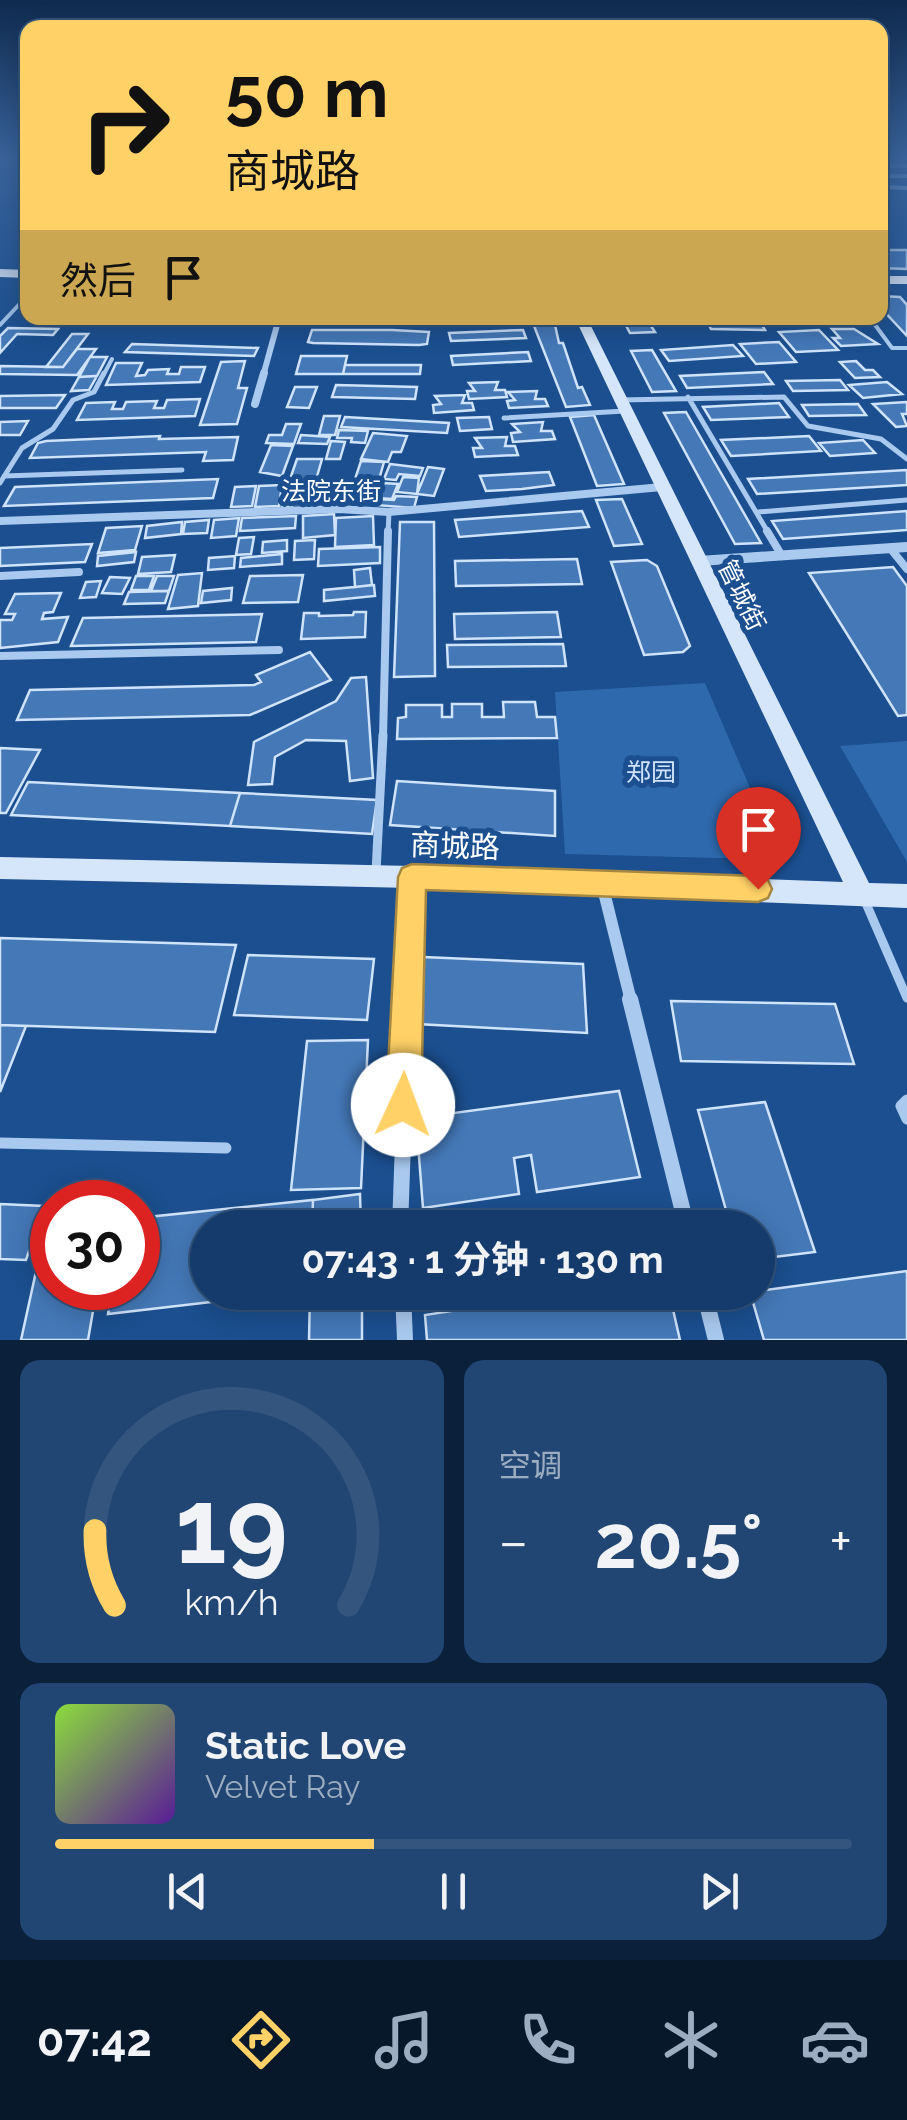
<!DOCTYPE html>
<html lang="zh">
<meta charset="utf-8">
<style>
:root{--surface:#143b6b;--page:#214673;--text:#f1f3f6;--muted:#9dadc1;--line:#33557e;--accent:#ffd166}
body{margin:0;font-family:Raleway,"Noto Sans SC",sans-serif;background:var(--page);color:var(--text);height:100vh;display:flex;flex-direction:column;font-size:38px;white-space:nowrap}
*{box-sizing:border-box;margin:0}
p{font-size:32px;color:var(--muted)}
.icon{flex:none;width:55px;height:55px;fill:none;stroke:currentColor;stroke-width:2;stroke-linecap:round;stroke-linejoin:round}
.map{position:relative;height:1340px;overflow:hidden}
.sheet{display:flex;flex-direction:column;gap:20px;padding:20px;background:#0b203b;flex:1}
.sheet>*{flex:none}
.banner{position:absolute;left:20px;top:20px;width:868px;height:305px;border-radius:20px;box-shadow:0 5px 25px #0003,0 0 0 2px var(--line);background:#ffd166;color:#111;overflow:hidden}
.speed{position:absolute;left:30px;top:1180px;display:flex;gap:20px;font-size:50px;font-weight:700;text-align:center}
.speed>*{display:grid;place-content:center;width:130px;height:130px;border-radius:50%;background:var(--surface);box-shadow:0 5px 25px #0003,0 0 0 2px var(--line);line-height:1}
.speed .limit{border:15px solid #d22;background:#fff;color:#111}
.pin{position:absolute;display:grid;place-items:center;width:85px;height:85px;color:#fff;margin:-102px -42px;border-radius:50% 50% 50% 0;rotate:-45deg;box-shadow:0 0 10px #0007}
.pin .icon{rotate:45deg}
.me{position:absolute;width:110px;margin:-55px;rotate:2deg;stroke-linejoin:round;filter:drop-shadow(0 0 8px #0008)}
.turn{display:flex;align-items:center;gap:35px;height:210px;padding:0 40px;font-size:45px}
.turn .icon{width:130px;height:130px;stroke-width:2.5}
.turn b{display:block;font-size:70px;line-height:85px}
.then{display:flex;align-items:center;height:95px;padding:0 40px;background:#0003;gap:20px;font-size:38px}
.big{font-size:75px;font-weight:700;line-height:1.1}
.sheet .card{flex:1;display:flex;flex-direction:column;justify-content:center;gap:15px;min-width:0;padding:0 35px;border-radius:20px;background:var(--page)}
.sheet .dial{align-items:center;gap:0}
.dial svg{height:260px;overflow:visible;fill:none;stroke:var(--line);stroke-width:7;stroke-linecap:round;text-anchor:middle}
.dial text{fill:var(--text);stroke:none}
.song{display:flex;align-items:center;gap:30px}
.cover{width:120px;height:120px;border-radius:15px;background:linear-gradient(135deg,hsl(90 70% 55%),hsl(270 70% 35%))}
.played{height:10px;border-radius:5px;background:linear-gradient(90deg,var(--accent) 40%,var(--line) 40%)}
.keys{display:flex;justify-content:space-around;direction:ltr}
.heat{display:flex;justify-content:space-between;align-items:center;font-size:55px;direction:ltr}
.sheet .tiles{flex:1;display:grid;gap:20px;grid-template-columns:1fr 1fr}
.card:last-child{grid-column:span 2}
.trip{position:absolute;left:190px;top:1210px;width:585px;height:100px;border-radius:50px;background:var(--surface);box-shadow:0 5px 25px #0003,0 0 0 2px var(--line);font-weight:700;line-height:100px;text-align:center}
.tab-bar{display:flex;height:160px;justify-content:space-around;align-items:center;background:#08182b;color:var(--muted)}
.tab-bar .icon{width:70px;height:70px}
.tab-bar .active{color:var(--accent)}
.tab-bar b{font-size:45px;color:var(--text)}
.map>svg:first-child{display:block}
</style>
<div class="map">
<svg width="907" height="1340" viewBox="0 0 907 1340">
<rect width="100%" height="100%" fill="#1b4f8f"/>
<path fill="#2e69ad" d="M705,683l61,142 4,24 -3,6 -12,4 -190,-5 -10,-162z
M907,741v121l-67,-116z"/>
<path fill="#4478b7" stroke="#cfe3fa" stroke-width="2.5" d="M880,250h27v19l-27,-1z
M880,296l20,1 7,8v31l-27,-29z
M622,318h24l9,14 -25,1z
M705,318h53l7,12 -54,-1z
M555,325l4,18h4l15,45 4,-1 8,18 -24,2 -32,-81z
M8,328l50,1 -5,6 -36,-1 -17,19v-17z
M832,329h22l24,15 -37,2 -8,-8h7z
M312,330h80l37,2 -2,12 -8,1 -106,-2 -5,-1z
M523,330l3,8 -75,3 -2,-8z
M819,330l19,20 -42,2 -17,-20z
M72,334h16l-25,33h-17z
M779,342l17,20 -40,2 -16,-20z
M132,344l126,4 -4,8 -129,-4z
M733,345l10,11 -74,5 -8,-11z
M77,349h19l-19,26 -77,-1v-8l63,1z
M652,350l24,41 -24,1 -21,-41z
M528,352l3,9 -78,4 -2,-9z
M301,356h46l-4,18h-47z
M90,357h17l-10,19 -18,1z
M245,361l-7,27h9l-10,36 -37,1 21,-63z
M856,361l9,9h8l7,7 -25,1 -15,-16z
M116,363h26l-6,13 9,-1 3,-5 21,-1 -2,5h12l2,-7h24l-5,15 -94,3z
M345,365h76l-1,9h-77z
M764,372l9,12 -86,4 -7,-12z
M97,376l-8,14 -18,1 8,-14z
M840,380l8,10 -55,1 -7,-10z
M498,382l-3,8h10l2,7 -38,2 -2,-8h8l-6,-8z
M887,382l15,12 -39,4 -14,-13z
M336,385l81,2 -2,12 -83,-2z
M295,387h22l-8,21 -22,-1z
M537,391l-2,8h10l3,7 -39,2 -2,-7 8,-1 -7,-8z
M65,395l-9,13h-56v-12z
M465,395l-3,8h10l2,7 -40,3 -1,-8 8,-1 -6,-8z
M200,399l-5,17 -118,4 9,-17 29,-1 -3,7h11l3,-7 31,-1 -3,7h10l3,-8z
M907,402v12h-5l5,12 -11,1 -23,-23z
M779,403l10,14 -78,3 -8,-13z
M858,404l8,11 -57,1 -7,-11z
M686,412l75,131 -26,1 -71,-131z
M594,415l30,69 -27,2 -27,-69z
M324,416h16l-5,19h-16z
M345,417l104,6 -2,10 -106,-6z
M489,417l3,12 -32,2 -3,-13z
M28,421l-8,14h-20v-13z
M543,422l-2,9h11l3,8 -42,3 -2,-9 9,-1 -8,-8z
M286,424h15l-7,20 -28,-1 3,-8h13z
M339,430l29,1 -3,12 -14,-1 1,-4h-15z
M373,433l34,3 -6,16h-9l-4,10 -27,-3z
M301,435l29,2 -3,7 -29,-1z
M160,436l-1,3 79,-2 -5,23 -30,1 3,-9 -176,6 8,-15 8,-2z
M809,436l12,15 -90,5 -10,-16z
M507,437l-2,9h10l3,9 -43,2 -2,-9h9l-7,-10z
M863,440l12,13 -45,3 -11,-13z
M331,441l14,1 -5,17h-14z
M271,445l22,1 -11,30 -22,-4z
M297,459h25l-6,21 -26,-1z
M361,461l23,1 -6,21 -24,-1z
M390,464l33,4 -3,8 -21,-2 -3,6 -12,-1z
M428,467l16,2 -10,27 -17,-2z
M907,470v15l-150,9 -9,-15z
M549,472l5,13 -32,4 -36,2 -6,-15z
M403,477l16,1 -2,16 -20,-2z
M218,479l-5,19 -209,8 11,-19z
M296,482l-4,24h-10l4,-23z
M302,482h14l-6,22h-15z
M354,482l24,1 -5,18 -25,-1z
M383,483l15,1 -6,15 -15,-1z
M282,485l-3,21 -24,1 4,-21z
M319,485l19,1 -1,5h9l-3,12 -28,-1z
M256,486l-4,20 -21,1 4,-20z
M396,496l21,1 -3,11 -39,-3 2,-6 17,1z
M622,499l20,45 -28,2 -18,-46z
M582,511l7,16 -130,10 -4,-17z
M907,511v19l-124,9 -11,-18z
M334,514l1,21 -32,3v-22z
M296,516l-1,12 -55,3 2,-13z
M373,516l1,29 -39,2 1,-29z
M239,518l-3,18 -25,2 3,-18z
M209,520l-2,13 -24,1 2,-12z
M182,522l-1,12 -36,4 2,-12z
M400,522h34l1,154 -41,1z
M142,526l-7,24 -37,3 8,-25z
M254,537l-3,17 -15,1 3,-17z
M287,540v11l-25,2 1,-11z
M315,540l-1,19 -20,1 1,-19z
M92,544l-7,18 -85,4v-18z
M380,547v16l-62,3 1,-17z
M136,552l-2,10 -37,4 1,-10z
M282,554v10l-42,3 1,-9z
M175,555l-4,17 -33,2 4,-17z
M235,556l-1,12 -26,2 1,-12z
M577,559l5,25 -126,2 -1,-25z
M647,560l10,6 33,80 -7,6 -39,3 -33,-93z
M893,567l14,19v129l-9,1 -89,-143z
M370,568l2,17 -17,2 -1,-17z
M202,573l-4,33 -30,3 10,-34z
M303,575l-5,27 -55,1 7,-27z
M136,576h18l-5,14h-18z
M157,576h17l-5,15h-18z
M110,577l20,1 -8,16 -20,-1z
M101,581l-5,16 -16,1 6,-16z
M374,585l1,11 -51,5v-11z
M232,588l-1,12 -30,3 2,-12z
M169,591l-4,12 -41,1 5,-12z
M61,593l-8,19 -9,1 -2,6 26,-2 -10,25 -58,6v-28h12l3,-6h-10l10,-20z
M354,612h12l-1,25 -64,2 3,-26h15v3l34,-1z
M557,612l4,25 -106,2 -1,-25z
M262,614l-6,28 -185,4 12,-28z
M563,644l3,22 -118,1 -1,-22z
M310,652l21,28 -81,35 -233,5 13,-30 224,-5 7,-3 -5,-7z
M366,677l7,101 -23,3 -4,-40 -40,-1 -31,17 -3,27 -24,1 6,-43 82,-41 15,-23z
M503,702h32l2,15h18l2,21 -160,1 1,-21 8,-1v-12h36v12h10v-13h30v13h22z
M0,748l40,2 -34,63h-6z
M397,781l158,10v45l-165,-11z
M28,782l212,11 -10,33 -219,-11z
M240,793l137,7 -5,34 -142,-8z
M0,938l236,7 -21,87 -215,-7z
M248,955l126,4 -7,61 -133,-5z
M423,957l160,7 4,69 -170,-9z
M671,1001l164,3 19,60 -173,-3z
M0,1025l26,1 -26,66z
M368,1040l-7,148 -70,2 16,-149z
M619,1091l21,86 -103,15 -6,-37 -17,3 5,36 -96,14 -7,-90z
M765,1102l50,150 -57,7v-31h-27l-33,-118z
M360,1194l1,34h-49l1,-28z
M313,1200l-1,28h-104v64h89l-189,22 4,-26h26v-70z
M51,1203l1,85h45l-9,52h-67z
M0,1204l44,2 -18,54 -26,-1z
M907,1271v69h-143l-14,-48z
M310,1292h52v48h-53z
M575,1292h94l11,48h-253l-2,-25z"/>
<g fill="none" stroke-linecap="round" stroke-linejoin="round">
<path stroke="#a9c9ee" stroke-width="4" d="M880,166h27
M880,176h27
M880,187l27,1
M880,234l7,7h-7
M870,318l22,30h15
M103,323l4,-5
M0,325l28,-30
M103,376l9,-17"/>
<path stroke="#a9c9ee" stroke-width="5" d="M688,397l81,137
M620,400l164,-3 24,29 73,13 26,20
M504,418l121,-7
M4,476l178,-6
M0,483l22,-35 31,-19 20,-29 21,-8 10,-19
M758,512l149,-12
M388,534l1,-22"/>
<path stroke="#a9c9ee" stroke-width="8" d="M767,531l15,25
M890,548l17,21
M0,576l79,-4
M0,656l279,-6
M383,738l5,-207"/>
<path stroke="#a9c9ee" stroke-width="9" d="M376,872l7,-137
M865,901l42,97"/>
<path stroke="#a9c9ee" stroke-width="11" d="M907,1100l-6,6 6,13
M0,1143l226,5"/>
<path stroke="#a9c9ee" stroke-width="5" d="M880,157h27"/>
<path stroke="#a9c9ee" stroke-width="6" d="M263,376l16,-58"/>
<path stroke="#a9c9ee" stroke-width="8" d="M255,404l9,-31
M0,521l339,-12 50,3 273,-25"/>
<path stroke="#a9c9ee" stroke-width="10" d="M699,561l208,-14"/>
<path stroke="#a9c9ee" stroke-width="12" d="M602,884l29,117
M408,1001l4,-123"/>
<path stroke="#a9c9ee" stroke-width="16" d="M630,999l57,229
M400,1228l8,-229
M403,1292l2,48
M704,1292l12,48"/>
<path fill="#d6e6fa" fill-rule="evenodd" d="M575,318h12l282,565 38,1v24l-495,-20 -412,-9v-22l412,9 431,16z"/>
<path fill="#f0f6ff" fill-rule="evenodd" d="M0,269l28,1v8l-28,-1z
M880,276h27v8h-27z"/>
</g>
<linearGradient id="sky" x2="0" y2="1"><stop stop-color="#0f2b4f"/><stop offset="0.46" stop-color="#39639b"/><stop offset="1" stop-color="#39639b" stop-opacity="0"/></linearGradient>
<rect width="907" height="344" fill="url(#sky)"/>
<path fill="#ffd166" stroke="#a68842" stroke-width="2.5" d="M412,864l346,12 10,4 4,9 -4,9 -10,4 -332,-12 -5,215 -6,12 -12,6 -12,-6 -5,-12 12,-228 4,-9z"/>
<g text-anchor="middle" dominant-baseline="central" stroke-width="10" stroke-linejoin="round" paint-order="stroke">
<g font-size="25" fill="#fff" stroke="#1b4f8f">
<text x="331" y="491">法院东街</text>
<text transform="translate(742 595) rotate(64)">管城街</text>
</g>
<g font-size="25" fill="#cfe3fa" stroke="#1b4f8f">
<text x="651" y="772">郑园</text>
</g>
<g font-size="30" fill="#fff" stroke="#1b4f8f">
<text transform="translate(455 846) rotate(2)">商城路</text>
</g>
</g>
</svg>
<div class="speed"><div class="limit">30</div></div>
<div class="pin" style="left:758px;top:889px;background:#d93025"><svg class="icon" aria-label="arrive" viewBox="0 0 24 24"><path d="M6 21V4h12l-3 4 3 4H6"/></svg></div>
<svg class="me" style="left:403px;top:1105px" viewBox="-20 -20 40 40"><circle r="19" fill="#fff"/><path d="M0-13L10 11 0 6-10 11z" fill="#ffd166"/></svg>
<div class="trip">07:43 · 1 分钟 · 130 m</div>
<div class="banner">
<div class="turn"><svg class="icon" aria-label="right" viewBox="0 0 24 24"><path d="M7 20v-9h11M14 6l5 5-5 5"/></svg><div><b>50 m</b>商城路</div></div>
<div class="then">然后<svg class="icon" aria-label="arrive" viewBox="0 0 24 24"><path d="M6 21V4h12l-3 4 3 4H6"/></svg></div>
</div>
</div>
<section class="sheet">
<div class="tiles">
<div class="card dial"><svg viewBox="0 0 100 80">
<path d="M14 69A42 42 0 1 1 86 69"/>
<path d="M14 69A42 42 0 0 1 8 46" stroke="#ffd166"/>
<text x="50" y="56" font-size="32" font-weight="700">19</text>
<text x="50" y="72" font-size="11">km/h</text>
</svg></div>
<div class="card"><p>空调</p>
<div class="heat"><a>−</a><b class="big">20.5°</b><a>+</a></div>
</div>
<div class="card">
<div class="song"><i class="cover"></i><div><b>Static Love</b><p>Velvet Ray</p></div></div>
<div class="played"></div>
<div class="keys"><svg class="icon" aria-label="previous" viewBox="0 0 24 24"><path d="M18 5L8 12l10 7zM5 5v14"/></svg><svg class="icon" aria-label="pause" viewBox="0 0 24 24"><path d="M8 5v14M16 5v14"/></svg><svg class="icon" aria-label="next" viewBox="0 0 24 24"><path d="M6 5l10 7-10 7zM19 5v14"/></svg></div>
</div>
</div>
</section>
<nav class="tab-bar">
<b>07:42</b>
<svg class="icon active" aria-label="directions" viewBox="0 0 24 24"><path d="M12 3l9 9-9 9-9-9zM9 14v-3h6M13 9l2 2-2 2"/></svg>
<svg class="icon" aria-label="music" viewBox="0 0 24 24"><path d="M9 18V5l10-2v13"/><circle cx="6" cy="18" r="3"/><circle cx="16" cy="16" r="3"/></svg>
<svg class="icon" aria-label="phone" viewBox="0 0 24 24"><path d="M5 4h4l2 5-3 2q2 4 5 5l2-3 5 2v4C11 20 4 13 5 4z"/></svg>
<svg class="icon" aria-label="climate" viewBox="0 0 24 24"><path d="M12 3v18M4 7l16 10M4 17L20 7"/></svg>
<svg class="icon" aria-label="car" viewBox="0 0 24 24"><path d="M5 17H2v-5l4-1 3-4h7l3 4 3 1v5h-3M9 17h6M6 11h13"/><circle cx="7" cy="17" r="2"/><circle cx="17" cy="17" r="2"/></svg>
</nav>
